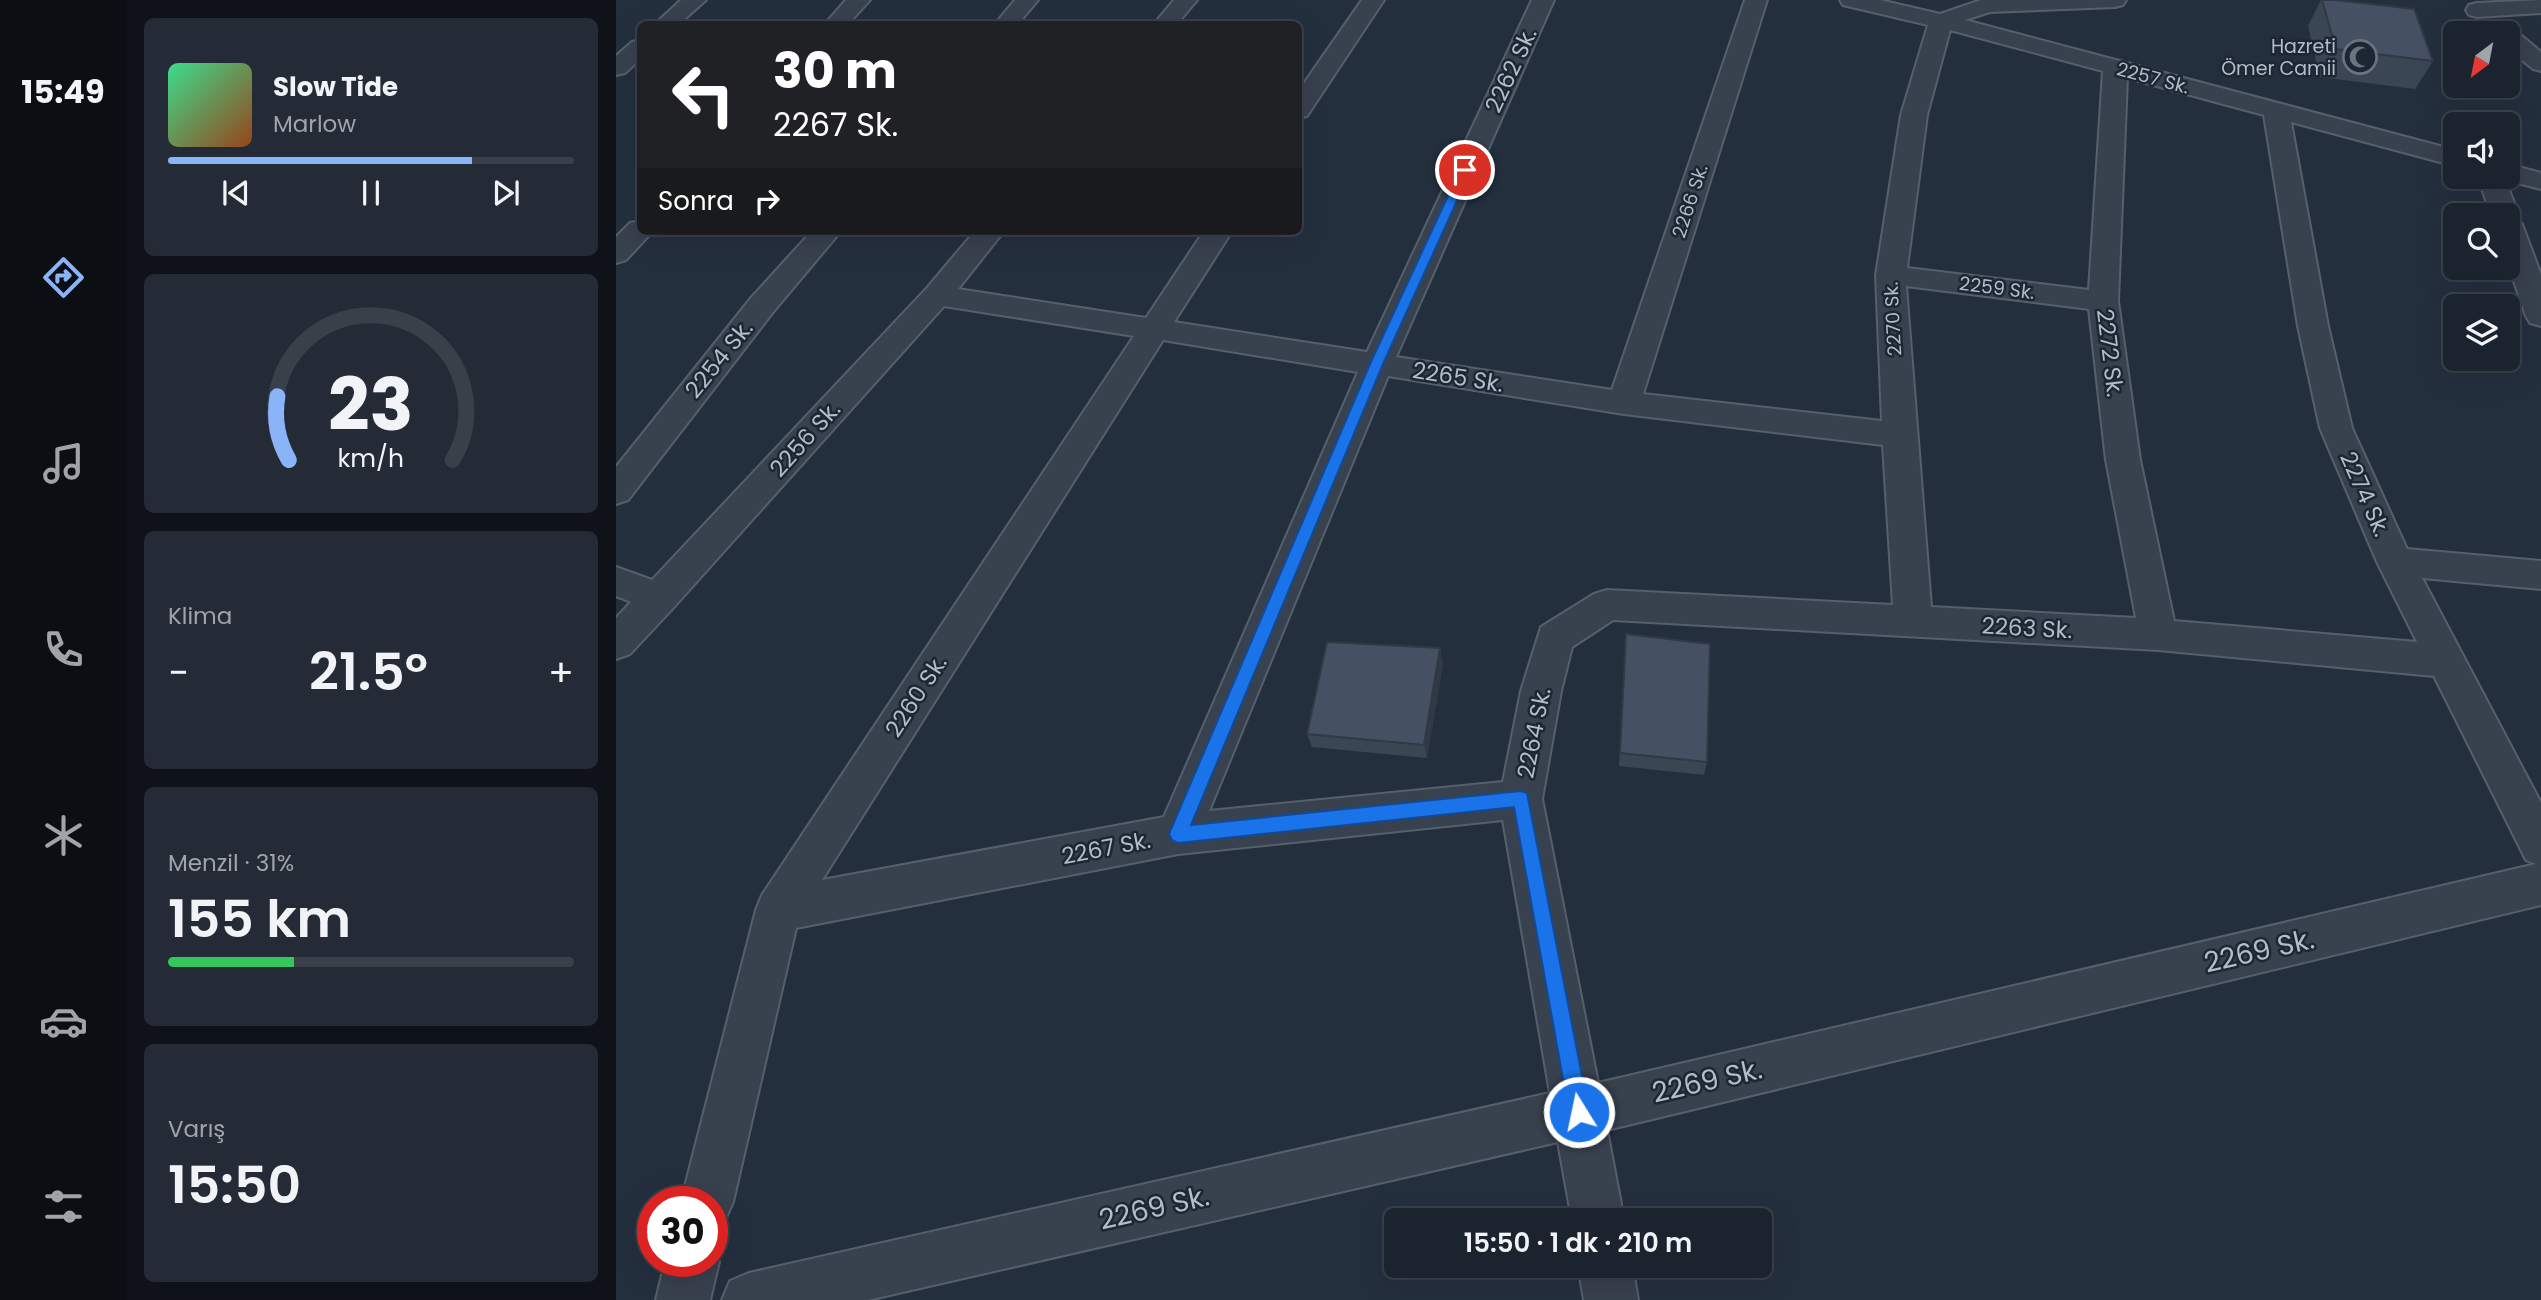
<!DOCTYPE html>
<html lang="tr">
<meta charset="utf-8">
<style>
:root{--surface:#1b232e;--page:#242b36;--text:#f1f3f6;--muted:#a0a4aa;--line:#39404a;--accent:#8ab4f8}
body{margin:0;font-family:Poppins,sans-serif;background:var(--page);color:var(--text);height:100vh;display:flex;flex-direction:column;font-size:26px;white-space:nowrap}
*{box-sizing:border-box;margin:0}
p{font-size:23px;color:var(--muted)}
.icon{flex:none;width:38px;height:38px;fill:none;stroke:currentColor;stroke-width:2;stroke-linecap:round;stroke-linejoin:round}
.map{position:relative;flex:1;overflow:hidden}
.side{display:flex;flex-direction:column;gap:18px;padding:18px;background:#0f1319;width:490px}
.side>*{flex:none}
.guide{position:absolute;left:21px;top:21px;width:665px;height:214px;border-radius:10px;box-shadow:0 7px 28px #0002,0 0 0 2px var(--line);background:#202124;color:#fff;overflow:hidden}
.needle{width:46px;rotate:212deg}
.tools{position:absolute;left:1827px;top:21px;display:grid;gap:14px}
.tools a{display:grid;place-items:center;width:77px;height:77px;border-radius:10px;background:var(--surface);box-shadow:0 7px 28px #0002,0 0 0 2px var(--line);font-size:35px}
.speed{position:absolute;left:21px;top:1186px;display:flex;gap:14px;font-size:35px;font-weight:700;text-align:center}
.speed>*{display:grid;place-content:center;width:91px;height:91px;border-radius:50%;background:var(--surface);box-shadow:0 7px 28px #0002,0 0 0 2px var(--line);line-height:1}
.speed .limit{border:10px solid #d22;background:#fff;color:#111}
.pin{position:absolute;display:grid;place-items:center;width:60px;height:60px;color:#fff;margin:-30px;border:4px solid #fff;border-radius:50%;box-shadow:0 2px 7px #0007}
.me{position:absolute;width:77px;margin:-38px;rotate:350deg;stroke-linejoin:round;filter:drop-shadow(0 0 5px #0008)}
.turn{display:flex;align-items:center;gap:24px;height:147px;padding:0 21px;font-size:32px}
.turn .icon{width:91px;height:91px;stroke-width:2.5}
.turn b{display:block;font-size:49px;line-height:60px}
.then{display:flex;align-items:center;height:66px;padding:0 21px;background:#0003;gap:14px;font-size:26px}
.big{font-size:52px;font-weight:600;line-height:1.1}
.side .card{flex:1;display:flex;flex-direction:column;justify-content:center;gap:10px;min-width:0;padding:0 24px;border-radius:10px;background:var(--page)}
.side .dial{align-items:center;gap:0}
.dial svg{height:182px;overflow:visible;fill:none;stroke:var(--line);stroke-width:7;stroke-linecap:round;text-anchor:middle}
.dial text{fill:var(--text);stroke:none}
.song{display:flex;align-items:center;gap:21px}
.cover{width:84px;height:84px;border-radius:10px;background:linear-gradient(135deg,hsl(150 70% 55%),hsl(20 70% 35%))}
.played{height:7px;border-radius:4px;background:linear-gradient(90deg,var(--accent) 75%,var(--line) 75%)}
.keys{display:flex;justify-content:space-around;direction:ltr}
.heat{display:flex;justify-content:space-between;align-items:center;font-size:38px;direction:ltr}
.charge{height:10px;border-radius:5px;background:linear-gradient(90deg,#34c759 31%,var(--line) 0)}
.trip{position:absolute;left:768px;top:1208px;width:388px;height:70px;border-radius:10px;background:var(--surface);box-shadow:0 7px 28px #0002,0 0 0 2px var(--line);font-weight:600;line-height:70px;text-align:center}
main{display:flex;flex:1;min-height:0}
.menu{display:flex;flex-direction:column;width:126px;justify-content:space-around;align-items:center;background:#0b0e12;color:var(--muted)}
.menu .icon{width:49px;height:49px}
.menu .selected{color:var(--accent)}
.menu b{font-size:32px;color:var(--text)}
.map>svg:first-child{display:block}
</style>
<main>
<nav class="menu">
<b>15:49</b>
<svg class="icon selected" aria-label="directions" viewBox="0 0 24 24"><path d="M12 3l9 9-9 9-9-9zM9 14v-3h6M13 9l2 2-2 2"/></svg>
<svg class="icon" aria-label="music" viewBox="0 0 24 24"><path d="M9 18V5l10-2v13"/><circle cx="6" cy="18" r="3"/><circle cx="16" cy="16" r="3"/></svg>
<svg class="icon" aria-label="phone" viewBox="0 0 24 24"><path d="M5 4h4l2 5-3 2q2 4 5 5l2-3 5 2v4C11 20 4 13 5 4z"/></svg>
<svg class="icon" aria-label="climate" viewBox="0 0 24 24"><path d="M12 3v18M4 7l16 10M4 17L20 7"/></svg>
<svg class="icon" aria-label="car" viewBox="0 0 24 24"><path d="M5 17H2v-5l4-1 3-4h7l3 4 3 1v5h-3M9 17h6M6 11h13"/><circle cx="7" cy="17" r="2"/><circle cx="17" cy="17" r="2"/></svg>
<svg class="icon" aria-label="filters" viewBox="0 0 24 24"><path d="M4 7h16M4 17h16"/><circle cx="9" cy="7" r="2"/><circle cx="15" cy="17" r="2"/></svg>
</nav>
<section class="side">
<div class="card">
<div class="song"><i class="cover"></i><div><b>Slow Tide</b><p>Marlow</p></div></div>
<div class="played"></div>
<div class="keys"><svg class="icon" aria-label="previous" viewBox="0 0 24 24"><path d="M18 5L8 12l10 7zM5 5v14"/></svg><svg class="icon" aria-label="pause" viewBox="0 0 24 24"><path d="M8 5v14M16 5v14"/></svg><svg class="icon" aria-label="next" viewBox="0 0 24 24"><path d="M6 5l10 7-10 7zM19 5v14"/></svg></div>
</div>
<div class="card dial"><svg viewBox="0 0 100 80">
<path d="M14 69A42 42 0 1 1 86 69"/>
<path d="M14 69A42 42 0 0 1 9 41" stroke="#8ab4f8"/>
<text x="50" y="56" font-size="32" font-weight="700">23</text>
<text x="50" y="72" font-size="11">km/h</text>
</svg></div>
<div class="card"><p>Klima</p>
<div class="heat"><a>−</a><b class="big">21.5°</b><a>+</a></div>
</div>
<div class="card"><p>Menzil · 31%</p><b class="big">155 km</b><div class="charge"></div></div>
<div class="card"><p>Varış</p><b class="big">15:50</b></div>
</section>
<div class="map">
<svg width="1925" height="1300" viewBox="0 0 1925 1300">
<rect width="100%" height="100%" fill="#242f3e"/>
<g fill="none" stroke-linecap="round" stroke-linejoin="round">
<g stroke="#565f6c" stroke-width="4">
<path id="minor" d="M65,0h25l-27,24h-24z
M230,0h24l-22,24h-23z
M399,0h23l-20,24h-23z
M558,0h23l-20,24h-23z
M746,0h22l-77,116 -9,2v-26z
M916,0h22l-158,357 216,33 133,-390h22l-124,394 239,27 -6,-146 25,-160 27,-90 -85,-20 -3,-5h40l60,14 41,-14h145l-3,5 -8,2 -125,5 -25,8 490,130v16l-164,-44 37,204 24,102 55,121 134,12v28l-119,-11 119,225v102l-934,225 17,90h-52l-14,-78 -690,158h-146l8,-19 19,-8 801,-180 -47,-273 -325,34 -382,74 -63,274 -8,18 -13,6v-24h-31l75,-292 6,-15 372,-559 -190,-30 -271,302 -43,46 -14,5v-41l15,-16 -15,-6v-29l36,13 275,-292 48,-57h29l-46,58 188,29 58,-87h28l-58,91 193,30zM1334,30l153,41 -14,219 -182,-22 20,-153zM1511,78l137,37 34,211 22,102 57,134 40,80 -243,-21 -34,-161 -22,-159zM1290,286l183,23 17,151 30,158 -205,-11zM547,340l195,32 -194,445 -342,63zM772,376l236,38 259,31 10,160 -286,-15 -13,4 -53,33 -20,64 -18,91 -294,29zM997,620l545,30 276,26 92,184 10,4 -938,219 -56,-284 19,-108 11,-44z
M1925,0v13l-64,4 -8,-2 -3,-5 3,-5 8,-2z
M1892,29l8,2 25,21v19l-8,-2 -25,-21v-15h-10z
M24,40v19l-15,14 -9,2v-19l16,-14z
M1892,164l33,9v16l-36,-9 14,35 -2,3 5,6 19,51v51l-11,-3 -4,-7 -18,-52v-49h-17l-13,-38h30z
M24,221v10h13l-27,29 -10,3v-26l14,-14z
M196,231h29l-68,81 -145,188 -12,4v-37l135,-169z
M96,1246l7,16 -9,38h-54l9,-38h47z
M962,1265h54l6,35h-54z"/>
</g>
<use href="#minor" fill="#38414e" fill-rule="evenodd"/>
</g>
<path fill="#3b4654" d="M1705,0h14l98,61 -18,28 -95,-12 -12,-51z
M1010,634l81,128 -3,13 -85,-9z
M827,663l-16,95 -115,-11 -5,-13z"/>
<path fill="#303945" d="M824,648l3,15 -16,95 -3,-13z"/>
<path fill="#455162" stroke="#303945" stroke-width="2" d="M1706,0h13l79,9 19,52 -97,-12z
M1010,634l84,10 -3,118 -87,-9z
M711,642l113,6 -16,97 -117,-11z"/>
<path fill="#1a73e8" stroke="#114b97" stroke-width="2" d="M849,167l6,3 -88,194 -192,461 330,-34 6,2 62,319 -3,7 -7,3 -7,-3 -3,-7 -55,-305 -336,36 -6,-3 -3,-6 201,-470 90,-194z"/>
<defs>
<g id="mosque-ring" transform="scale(1.75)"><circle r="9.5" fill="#1d2633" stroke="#6b7280" stroke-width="1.5"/><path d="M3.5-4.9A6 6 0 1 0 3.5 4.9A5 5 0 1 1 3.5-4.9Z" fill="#6b7280"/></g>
</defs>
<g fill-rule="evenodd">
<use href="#mosque-ring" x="1744" y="57"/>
</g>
<g text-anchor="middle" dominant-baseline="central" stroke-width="5" stroke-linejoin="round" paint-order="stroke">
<g font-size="19" fill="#b4bcc9" stroke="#1d2633" text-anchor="end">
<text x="1720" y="46">Hazreti<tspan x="1720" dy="22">Ömer Camii</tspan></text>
</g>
<g font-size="19" fill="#b4bcc9" stroke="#1d2633">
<text transform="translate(1537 78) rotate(15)">2257 Sk.</text>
<text transform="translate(1074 201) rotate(-72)">2266 Sk.</text>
<text transform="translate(1381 288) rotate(7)">2259 Sk.</text>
<text transform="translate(1277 319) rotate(-93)">2270 Sk.</text>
</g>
<g font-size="23" fill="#b4bcc9" stroke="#1d2633">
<text transform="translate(895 70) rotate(-65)">2262 Sk.</text>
<text transform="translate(1494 353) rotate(83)">2272 Sk.</text>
<text transform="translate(103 359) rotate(-51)">2254 Sk.</text>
<text transform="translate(842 377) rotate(9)">2265 Sk.</text>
<text transform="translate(189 439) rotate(-48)">2256 Sk.</text>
<text transform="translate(1749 494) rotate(66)">2274 Sk.</text>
<text transform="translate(1411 628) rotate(3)">2263 Sk.</text>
<text transform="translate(300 696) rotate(-57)">2260 Sk.</text>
<text transform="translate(918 733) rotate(-79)">2264 Sk.</text>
<text transform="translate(490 848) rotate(-11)">2267 Sk.</text>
</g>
<g font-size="28" fill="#b4bcc9" stroke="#1d2633">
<text transform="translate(1643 951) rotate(-13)">2269 Sk.</text>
<text transform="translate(1091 1081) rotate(-13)">2269 Sk.</text>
<text transform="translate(538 1208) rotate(-13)">2269 Sk.</text>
</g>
</g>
</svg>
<div class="tools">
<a><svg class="needle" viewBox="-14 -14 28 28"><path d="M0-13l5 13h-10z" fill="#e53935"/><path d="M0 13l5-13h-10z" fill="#a0a4aa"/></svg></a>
<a><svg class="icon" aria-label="sound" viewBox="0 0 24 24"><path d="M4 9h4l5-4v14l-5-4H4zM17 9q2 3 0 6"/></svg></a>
<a><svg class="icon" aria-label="search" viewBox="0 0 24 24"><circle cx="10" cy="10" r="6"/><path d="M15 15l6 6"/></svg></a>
<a><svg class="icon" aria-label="layers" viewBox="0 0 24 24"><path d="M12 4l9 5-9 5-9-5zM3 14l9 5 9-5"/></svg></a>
</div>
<div class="speed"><div class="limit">30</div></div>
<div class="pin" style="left:849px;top:170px;background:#d93025"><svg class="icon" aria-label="arrive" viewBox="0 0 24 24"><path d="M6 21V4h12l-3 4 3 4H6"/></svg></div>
<svg class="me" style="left:963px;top:1112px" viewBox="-20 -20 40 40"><circle r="17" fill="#1a73e8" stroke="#fff" stroke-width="3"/><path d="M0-11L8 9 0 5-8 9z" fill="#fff"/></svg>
<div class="trip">15:50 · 1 dk · 210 m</div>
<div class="guide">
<div class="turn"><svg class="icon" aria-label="left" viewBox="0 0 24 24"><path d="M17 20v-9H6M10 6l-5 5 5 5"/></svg><div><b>30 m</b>2267 Sk.</div></div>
<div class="then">Sonra<svg class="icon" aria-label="right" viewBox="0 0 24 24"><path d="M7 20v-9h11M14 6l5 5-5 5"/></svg></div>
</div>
</div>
</main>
